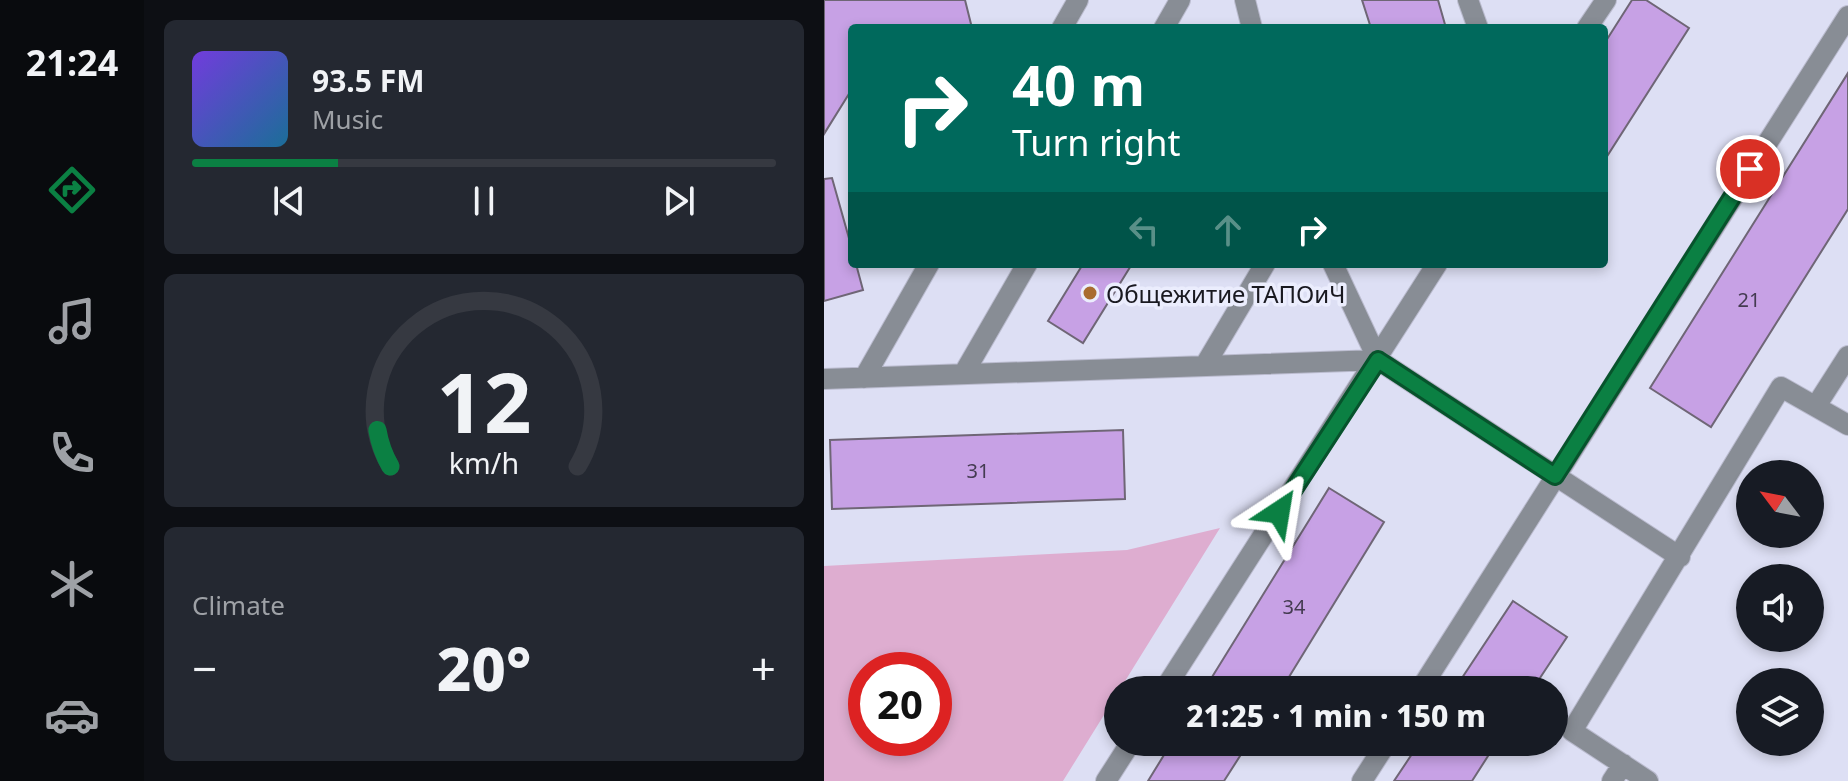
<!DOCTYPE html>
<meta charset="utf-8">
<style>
:root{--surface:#171b24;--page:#242831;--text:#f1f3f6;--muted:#9ea1a6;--line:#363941;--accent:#0b8043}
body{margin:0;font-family:"Noto Sans",sans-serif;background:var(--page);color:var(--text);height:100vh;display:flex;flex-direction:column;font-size:30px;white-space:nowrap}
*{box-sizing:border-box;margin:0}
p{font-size:26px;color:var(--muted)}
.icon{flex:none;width:44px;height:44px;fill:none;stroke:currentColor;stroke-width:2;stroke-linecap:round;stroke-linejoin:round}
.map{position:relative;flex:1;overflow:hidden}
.side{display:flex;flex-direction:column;gap:20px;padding:20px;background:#0d0f14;width:680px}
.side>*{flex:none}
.guide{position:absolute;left:24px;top:24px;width:760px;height:244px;border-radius:8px;box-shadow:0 4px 12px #0003;background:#00695c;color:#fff;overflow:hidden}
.needle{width:52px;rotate:302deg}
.fabs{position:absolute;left:912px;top:460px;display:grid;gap:16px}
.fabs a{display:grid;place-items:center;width:88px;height:88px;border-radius:50%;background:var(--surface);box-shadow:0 4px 12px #0003;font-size:40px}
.speed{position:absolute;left:24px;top:652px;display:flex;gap:16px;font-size:40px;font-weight:700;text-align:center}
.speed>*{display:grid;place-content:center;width:104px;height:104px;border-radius:50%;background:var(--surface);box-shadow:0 4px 12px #0003;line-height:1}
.speed .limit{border:12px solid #d22;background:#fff;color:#111}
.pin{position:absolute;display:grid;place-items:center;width:68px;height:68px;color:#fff;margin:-34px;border:4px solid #fff;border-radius:50%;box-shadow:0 2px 8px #0007}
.me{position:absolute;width:88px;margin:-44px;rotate:33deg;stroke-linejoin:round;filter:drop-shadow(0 0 6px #0008)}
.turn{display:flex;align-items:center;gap:28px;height:168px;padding:0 32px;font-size:36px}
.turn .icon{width:104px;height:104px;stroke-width:2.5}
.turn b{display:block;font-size:56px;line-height:68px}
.lanes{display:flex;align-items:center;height:76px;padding:0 32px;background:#0003;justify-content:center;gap:40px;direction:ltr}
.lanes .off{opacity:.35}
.big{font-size:60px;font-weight:800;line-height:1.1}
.side .tile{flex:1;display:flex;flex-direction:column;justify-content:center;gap:12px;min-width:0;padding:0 28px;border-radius:12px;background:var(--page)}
.side .dial{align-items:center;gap:0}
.dial svg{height:208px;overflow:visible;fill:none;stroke:var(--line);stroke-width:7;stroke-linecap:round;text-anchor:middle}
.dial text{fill:var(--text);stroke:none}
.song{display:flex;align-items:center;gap:24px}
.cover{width:96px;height:96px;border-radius:12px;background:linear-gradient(135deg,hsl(260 70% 55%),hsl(200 70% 35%))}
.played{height:8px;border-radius:4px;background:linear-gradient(90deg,var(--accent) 25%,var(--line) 25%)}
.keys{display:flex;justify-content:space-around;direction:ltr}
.heat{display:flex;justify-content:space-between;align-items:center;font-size:44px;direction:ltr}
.trip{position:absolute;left:280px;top:676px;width:464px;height:80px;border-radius:40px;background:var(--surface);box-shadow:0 4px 12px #0003;font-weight:800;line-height:80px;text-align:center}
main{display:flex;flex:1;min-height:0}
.dock{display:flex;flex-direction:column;width:144px;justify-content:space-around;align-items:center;background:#090b0e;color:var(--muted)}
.dock .icon{width:56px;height:56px}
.dock .current{color:var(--accent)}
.dock b{font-size:36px;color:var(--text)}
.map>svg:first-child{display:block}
</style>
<main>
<nav class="dock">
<b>21:24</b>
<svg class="icon current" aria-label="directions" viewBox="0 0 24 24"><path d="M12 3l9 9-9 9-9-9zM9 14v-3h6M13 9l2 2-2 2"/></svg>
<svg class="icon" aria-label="music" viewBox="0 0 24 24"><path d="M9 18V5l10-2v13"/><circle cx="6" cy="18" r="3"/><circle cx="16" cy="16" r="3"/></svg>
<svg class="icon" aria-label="phone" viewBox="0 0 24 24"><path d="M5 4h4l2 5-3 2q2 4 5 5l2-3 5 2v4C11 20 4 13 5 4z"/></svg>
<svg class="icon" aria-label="climate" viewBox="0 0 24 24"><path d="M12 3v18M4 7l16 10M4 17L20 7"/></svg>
<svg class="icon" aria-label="car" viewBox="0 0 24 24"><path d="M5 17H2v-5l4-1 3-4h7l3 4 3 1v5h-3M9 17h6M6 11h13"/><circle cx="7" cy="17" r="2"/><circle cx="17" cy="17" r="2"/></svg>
</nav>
<section class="side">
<div class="tile">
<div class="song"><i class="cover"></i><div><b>93.5 FM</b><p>Music</p></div></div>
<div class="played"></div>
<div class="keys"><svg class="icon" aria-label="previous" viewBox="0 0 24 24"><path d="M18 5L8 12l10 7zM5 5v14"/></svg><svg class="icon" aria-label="pause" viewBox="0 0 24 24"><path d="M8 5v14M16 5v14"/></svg><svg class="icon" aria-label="next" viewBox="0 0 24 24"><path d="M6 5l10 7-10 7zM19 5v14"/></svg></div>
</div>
<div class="tile dial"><svg viewBox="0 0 100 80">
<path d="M14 69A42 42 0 1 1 86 69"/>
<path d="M14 69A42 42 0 0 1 9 55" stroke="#0b8043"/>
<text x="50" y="56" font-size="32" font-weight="700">12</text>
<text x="50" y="72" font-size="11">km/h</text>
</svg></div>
<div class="tile"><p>Climate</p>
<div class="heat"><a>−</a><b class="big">20°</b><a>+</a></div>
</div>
</section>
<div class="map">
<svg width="1024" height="781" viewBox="0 0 1024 781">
<rect width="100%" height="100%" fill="#dddff4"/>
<path fill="#deadd0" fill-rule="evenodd" d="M396,528l-157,253h-239v-215l303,-16zM42,670h68v68h-68z"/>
<path fill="#c7a1e5" stroke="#6f6676" stroke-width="2" d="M0,0h141l7,28h-120v61l-28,45z
M538,0h76l8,28h-75z
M808,0h14l43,28 -85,133v-117z
M1024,73v136l-137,218 -61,-39z
M8,178l20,71v15h4l7,26 -39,11v-122z
M259,264h49l-49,79 -35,-22z
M299,430l2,69 -293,10 -2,-69z
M505,488l55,34 -103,168h-77z
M689,601l54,36 -35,53h-78z
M348,742h77l-25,39h-76z
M596,742h77l-25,39h-78z"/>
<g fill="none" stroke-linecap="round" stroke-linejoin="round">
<g stroke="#babbce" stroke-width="22">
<path id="minor" d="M421,0l7,28
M644,0l10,28
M238,28l16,-28
M340,28l16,-28
M763,28l19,-28
M509,264l45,96 302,197
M381,365l60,-101
M140,373l63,-109
M40,378l65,-114
M0,379l554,-19
M992,406l32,-50
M340,690l273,-426
M596,690l428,-674
M282,781l25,-39
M538,781l25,-39
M788,781l11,-17
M824,781l-76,-50 209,-344 67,38"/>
</g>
<use href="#minor" stroke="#888d95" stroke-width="20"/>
</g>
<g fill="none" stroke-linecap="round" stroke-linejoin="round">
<g stroke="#07532c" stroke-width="20">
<path id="route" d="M455,512l99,-152 177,116 195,-307"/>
</g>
<use href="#route" stroke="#0b8043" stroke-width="14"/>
</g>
<circle fill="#a96c30" stroke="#ebedfd" stroke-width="3" cx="266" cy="293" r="8"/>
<g text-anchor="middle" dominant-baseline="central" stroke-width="7" stroke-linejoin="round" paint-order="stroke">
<g font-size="20" fill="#443b51">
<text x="925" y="299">21</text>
<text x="154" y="470">31</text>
<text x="470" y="606">34</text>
</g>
<g font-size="24" fill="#191920" stroke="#ebedfd" text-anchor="start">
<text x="282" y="293">Общежитие ТАПОиЧ</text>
</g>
</g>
</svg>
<div class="fabs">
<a><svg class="needle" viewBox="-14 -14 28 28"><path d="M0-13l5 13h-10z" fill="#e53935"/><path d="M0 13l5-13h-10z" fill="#9ea1a6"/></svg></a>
<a><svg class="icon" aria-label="sound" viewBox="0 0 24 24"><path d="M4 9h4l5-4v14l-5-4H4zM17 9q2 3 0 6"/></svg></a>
<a><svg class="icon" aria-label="layers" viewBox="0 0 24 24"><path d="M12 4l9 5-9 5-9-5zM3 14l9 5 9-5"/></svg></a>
</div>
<div class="speed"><div class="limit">20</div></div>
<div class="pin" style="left:926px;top:169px;background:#d93025"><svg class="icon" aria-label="arrive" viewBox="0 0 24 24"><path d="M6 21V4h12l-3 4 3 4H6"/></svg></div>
<svg class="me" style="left:455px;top:512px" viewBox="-20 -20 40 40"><path d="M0-17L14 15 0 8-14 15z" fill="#0b8043" stroke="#fff" stroke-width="4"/></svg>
<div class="trip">21:25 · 1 min · 150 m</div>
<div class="guide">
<div class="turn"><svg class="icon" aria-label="right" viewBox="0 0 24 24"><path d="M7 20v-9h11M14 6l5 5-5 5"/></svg><div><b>40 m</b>Turn right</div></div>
<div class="lanes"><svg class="icon off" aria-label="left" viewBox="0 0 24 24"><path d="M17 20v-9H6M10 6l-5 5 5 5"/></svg><svg class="icon off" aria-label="ahead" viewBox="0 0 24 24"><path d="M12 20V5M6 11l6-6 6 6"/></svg><svg class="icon" aria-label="right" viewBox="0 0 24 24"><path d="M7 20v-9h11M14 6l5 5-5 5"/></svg></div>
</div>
</div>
</main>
